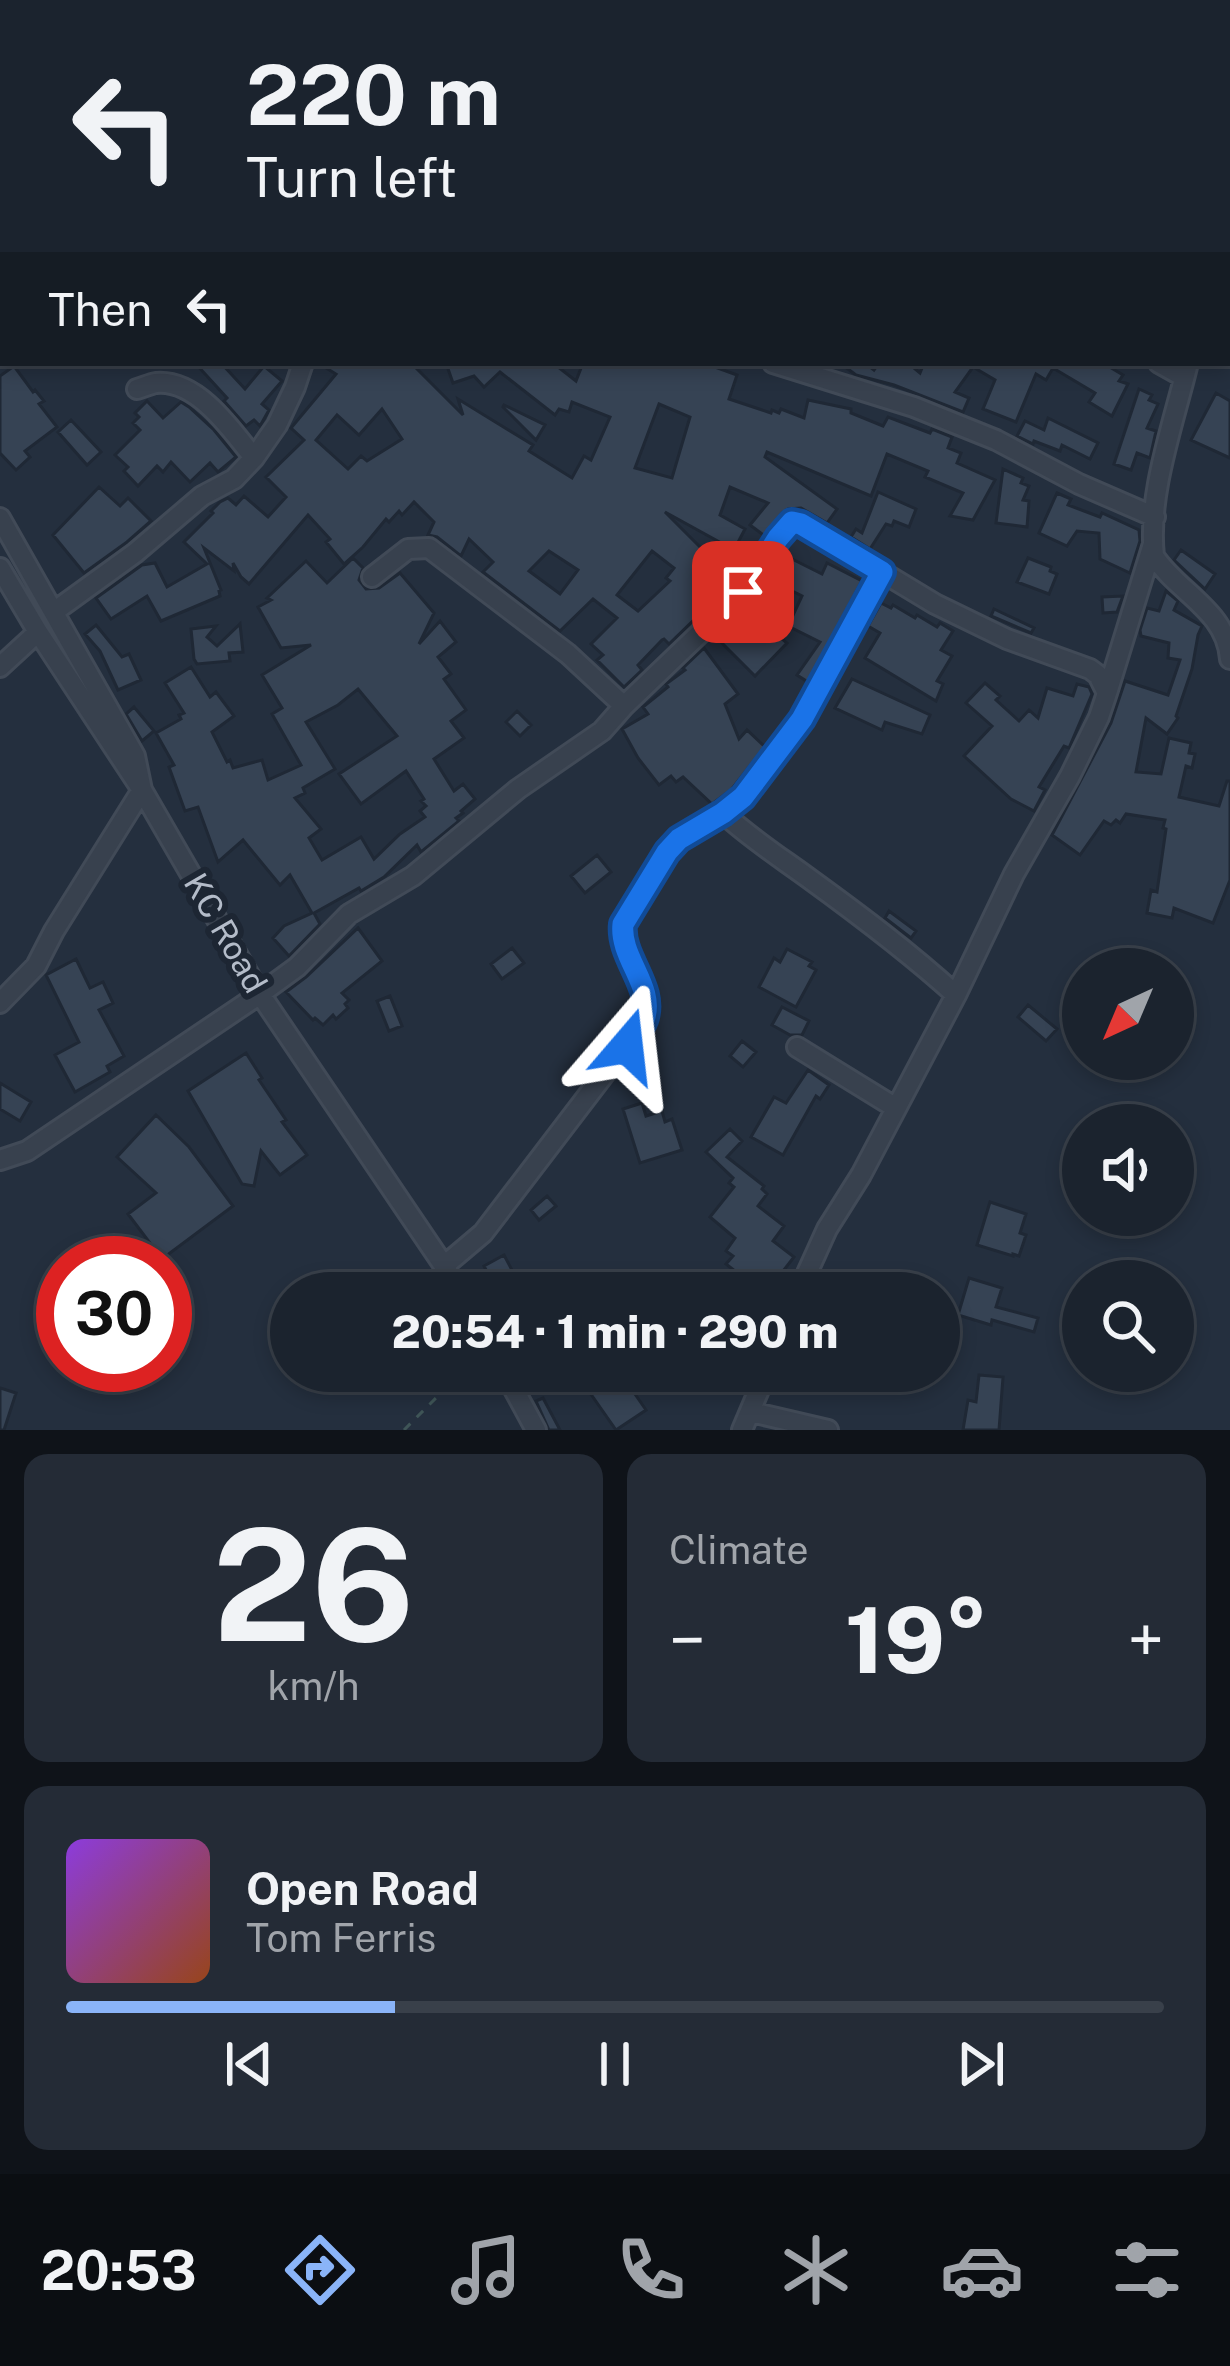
<!DOCTYPE html>
<meta charset="utf-8">
<style>
:root{--surface:#1b232e;--page:#242b36;--text:#f1f3f6;--muted:#a0a4aa;--line:#39404a;--accent:#8ab4f8}
body{margin:0;font-family:"Public Sans",sans-serif;background:var(--page);color:var(--text);height:100vh;display:flex;flex-direction:column;font-size:45px;white-space:nowrap}
*{box-sizing:border-box;margin:0}
p{font-size:39px;color:var(--muted)}
.icon{flex:none;width:66px;height:66px;fill:none;stroke:currentColor;stroke-width:2;stroke-linecap:round;stroke-linejoin:round}
.map{position:relative;height:1430px;overflow:hidden}
.details{display:flex;flex-direction:column;gap:24px;padding:24px;background:#0f1319;flex:1}
.details>*{flex:none}
.hud{position:absolute;left:0px;top:0px;width:1230px;height:366px;box-shadow:0 6px 18px #0003,0 0 0 3px var(--line);background:#1b232e;color:var(--text);overflow:hidden}
.needle{width:78px;rotate:224deg}
.buttons{position:absolute;left:1062px;top:948px;display:grid;gap:24px}
.buttons a{display:grid;place-items:center;width:132px;height:132px;border-radius:50%;background:var(--surface);box-shadow:0 6px 18px #0003,0 0 0 3px var(--line);font-size:60px}
.speed{position:absolute;left:36px;top:1236px;display:flex;gap:24px;font-size:60px;font-weight:700;text-align:center}
.speed>*{display:grid;place-content:center;width:156px;height:156px;border-radius:50%;background:var(--surface);box-shadow:0 6px 18px #0003,0 0 0 3px var(--line);line-height:1}
.speed .limit{border:18px solid #d22;background:#fff;color:#111}
.pin{position:absolute;display:grid;place-items:center;width:102px;height:102px;color:#fff;margin:-51px;border-radius:24px;box-shadow:0 6px 18px #0006}
.me{position:absolute;width:132px;margin:-66px;rotate:17deg;stroke-linejoin:round;filter:drop-shadow(0 0 9px #0008)}
.turn{display:flex;align-items:center;gap:42px;height:252px;padding:0 48px;font-size:54px}
.turn .icon{width:156px;height:156px;stroke-width:2.5}
.turn b{display:block;font-size:84px;line-height:102px}
.then{display:flex;align-items:center;height:114px;padding:0 48px;background:#0003;gap:24px;font-size:45px}
.big{font-size:90px;font-weight:800;line-height:1.1}
.details .card{flex:1;display:flex;flex-direction:column;justify-content:center;gap:18px;min-width:0;padding:0 42px;border-radius:24px;background:var(--page)}
.details .dial{align-items:center;gap:0}
.dial b{font-size:156px;line-height:1}
.song{display:flex;align-items:center;gap:36px}
.cover{width:144px;height:144px;border-radius:18px;background:linear-gradient(135deg,hsl(270 70% 55%),hsl(20 70% 35%))}
.played{height:12px;border-radius:6px;background:linear-gradient(90deg,var(--accent) 30%,var(--line) 30%)}
.keys{display:flex;justify-content:space-around;direction:ltr}
.heat{display:flex;justify-content:space-between;align-items:center;font-size:66px;direction:ltr}
.details .tiles{flex:1;display:grid;gap:24px;grid-template-columns:1fr 1fr}
.card:last-child{grid-column:span 2}
.trip{position:absolute;left:270px;top:1272px;width:690px;height:120px;border-radius:60px;background:var(--surface);box-shadow:0 6px 18px #0003,0 0 0 3px var(--line);font-weight:800;line-height:120px;text-align:center}
.tab-bar{display:flex;height:192px;justify-content:space-around;align-items:center;background:#0b0e12;color:var(--muted)}
.tab-bar .icon{width:84px;height:84px}
.tab-bar .active{color:var(--accent)}
.tab-bar b{font-size:54px;color:var(--text)}
.map>svg:first-child{display:block}
</style>
<div class="map">
<svg width="1230" height="1430" viewBox="0 0 1230 1430">
<rect width="100%" height="100%" fill="#242f3e"/>
<path fill="#364354" stroke="#1f2835" stroke-width="3" fill-rule="evenodd" d="M195,363h26l24,26 19,-23 18,15 -20,23 7,6 -9,16 -6,-6 -8,6 -22,-25 3,-3z
M318,363h93l52,52 -5,-16 75,46 -4,6 43,27 12,-22 7,4 19,-43 -38,-15 -3,10 -10,-3 -4,6 -55,-43 -16,15 -10,-11 -21,7 -7,-20h107l23,18 7,-18h121l33,12 -8,24 42,14 1,-3 7,3 2,-4 23,9 4,-18 43,9v4l32,13 5,-9 42,16 2,-4 20,8 -4,11 13,5 -4,10 38,17 -22,40 -23,-4 13,-23 -38,-16 3,-6 -41,-17 -16,42 -104,-44 -2,5 72,52 -10,14 -26,-15 -13,1 -6,4 -17,23 -15,-11 18,-22 -38,-16 -10,28 25,14 -11,21 -69,-38 69,69 -65,63 -5,-5 -2,1 -24,25 4,5 -18,17 -27,-27 6,-5 -12,-11 26,-26 -24,-19 -33,32 -77,-59 10,-10 -24,-23 -8,17 -24,-19 -9,-2 6,-13 -20,-20 -12,13 -3,-4 -10,11 -3,-3 -23,28 -19,17 -18,-22 4,-3 -22,-24 -59,69 -8,-7 -8,-14 1,8 -30,-23 17,42 -2,1 1,5 -59,25 -14,-25 -36,23 -15,-21 46,-33 13,-2 12,24 40,-23 -23,-22 29,-29 -2,-2 9,-9 8,-4 8,7 8,-9 24,21 18,-20 -20,-20 38,-37 -13,-12 45,-54zM659,404l31,13 -18,61 -37,-10zM382,409l20,30 -35,22 -6,-5 -13,13 -32,-29 21,-25 22,20zM549,551l29,19 -18,24 -31,-23zM652,551l22,17 -8,10 4,3 -32,30 -21,-16z
M840,363h25l9,7 5,-7h29l12,10 4,-10h179l20,12 -4,6 9,3 -16,32 -23,-14 6,-9 -42,-25 -7,12 -10,-6 -20,48 -33,-13 12,-29 -22,-13 -18,25 14,6 -6,14 -69,-27 -38,-10z
M14,366l19,26 2,-2 9,11 -5,3 18,23 -32,24 5,6 -14,13 -16,-17v-77z
M1139,389l13,6 -3,5 9,4 -11,24 9,3 -6,27 -13,-5 -6,17 -17,-6z
M1216,393l14,8v57l-39,-18z
M147,401l16,17 18,-16 8,5 25,23 22,27 -18,15 -8,-9 -20,19 -19,-20 -8,10 -6,-6 -19,20 -14,-15 4,-4 -13,-12 25,-25 -7,-7 6,-6 -4,-4z
M504,405l41,20 -9,15 -33,-33z
M1048,418l50,25 -8,16 -28,-14 -2,6 -26,-10 -1,3 -16,-8 8,-15 19,9z
M71,420l30,32 -14,13 -29,-33z
M1003,469l20,9 -2,5 8,3 -6,14 6,1 -2,26 -31,-4z
M99,487l21,19 8,-8 23,23 -24,21 -43,31 -31,-38z
M878,492l38,17 -7,18 -15,-6 -2,5 -6,-2 -16,25 -19,-12 5,-8 6,4z
M1057,493l14,6 -3,6 32,12 2,-4 37,17 1,11 -10,32 -30,-14 -1,-26 -22,-2 -10,15 -28,-13z
M1181,550l34,24 -10,15 -31,-29z
M784,555l38,19 5,-11 35,18 -54,101 -11,-7 23,-33 -32,-16 14,-30 -34,-17z
M353,558l10,10 -4,12 7,9 13,-1 21,-15 34,40 -15,31 21,-23 16,21 -18,15 13,17 -7,5 22,31 -15,11 13,17 -30,21 20,32 9,-7 12,15 -14,12 2,2 -7,5 3,3 -38,31 -4,-7 -33,32 -23,14 -2,-3 -45,25 6,11 -31,32 -16,-18 11,-12 28,-13 -22,-38 -10,10 -37,-45 -25,22 -20,-55 -13,4 -16,-44 5,-2 -18,-32 25,-14 -2,-4 5,-2 -19,-30 26,-16 19,30 6,-5 18,24 -22,16 15,30 3,-2 3,8 29,-8 6,20 33,-15 -29,-51 10,-6 -20,-33 49,-30 -30,3 -23,-41 13,-7 -4,-2 39,-37 21,22zM358,689l39,47 -58,38 22,30 45,-33 18,28 -3,2 5,5 -6,5 5,6 -25,17 -26,25 -13,-22 -39,23 -13,-22 12,-9 -26,-31 10,-5 -2,-5 32,-19 -29,-47 32,-17z
M1028,558l23,9 -1,4 7,3 -8,20 -32,-12z
M1166,591l12,10 -4,9 28,16 -4,9 -6,34 -16,47 2,2 -11,16 -21,-16 -10,54 25,2 8,-36 22,5 -2,10 6,1 -3,14 -6,-2 -7,31 40,9 8,-25h3v99l-17,43 -39,-15 -2,10 -25,-5 4,-23 6,2 9,-63 -3,-1 2,-8 -39,-6 -6,9 -4,-3 -5,5 -7,-4 -24,34 -28,-20 59,-112 14,-42 43,14 12,-35 -12,-2 1,-15 -28,-7 -1,-6 7,-22 12,3z
M1123,596l-6,16 -14,1 -1,-16z
M881,603l10,5 2,-3 22,13 2,-3 20,12 3,-4 13,8 -12,19 11,6 -15,25 6,3 -7,17 -71,-43 15,-25 -12,-7z
M994,609l40,19 -3,5 -40,-17z
M757,618l30,25 -32,33 -39,-39 13,-13 12,13z
M240,624l3,28 -14,1 1,8 -33,3 -3,-5 -3,-30 25,-3 -9,11 10,9z
M96,625l26,32 7,-3 12,26 -23,10 -18,-39 -15,-17z
M704,648l34,46 -13,10 14,35 8,-9 18,17 -34,43 -19,14 -29,-27 -7,5 -5,-6 -12,9 -21,-27 -16,-29 26,-15 -5,-7 25,-20 -2,-3 19,-14 -2,-2z
M852,679l78,36 -8,19 -37,-12 -3,8 -47,-22z
M985,683l15,13 -4,4 23,21 10,-11 9,8 9,-30 26,8 4,-12 12,3 3,7 -23,54 -5,-2 -25,41 6,3 -11,21 -23,-12 -47,-43 28,-30 -26,-23z
M134,707l20,24 -12,10 -16,-27z
M517,711l14,14 -11,11 -14,-14z
M597,855l14,17 -26,21 -14,-17z
M889,911l27,20 -5,7 -26,-20z
M358,928l24,33 -40,32 7,7 -4,4 3,4 -12,11 -3,-4 -10,10 -8,-7 -2,2 -27,-28 20,-15z
M512,948l12,15 -22,16 -11,-15z
M787,949l25,13 -3,4 7,4 -20,37 -37,-20 15,-29 6,4z
M76,959l14,29 13,-6 10,21 -14,7 25,46 -17,10 3,6 -35,20 -20,-37 24,-13 -33,-67z
M390,996l12,30 -13,5 -12,-30z
M1028,1005l29,24 -11,12 -28,-24z
M782,1007l27,14 -7,14h-12l-18,-10z
M742,1041l14,11 -13,15 -13,-11z
M246,1053l16,25 -3,2 27,40 -4,2 25,33 -27,20 -19,-24 -7,35 -12,-2 -54,-93z
M808,1070l21,15 -9,14 -4,-3 -33,59 -32,-18 23,-40 12,6z
M0,1083l31,19 -11,19 -20,-12z
M642,1103l4,13 16,-5 3,11 7,-3 10,31 -42,13 -17,-54z
M156,1115l33,32 44,59 -71,53 -34,-45 28,-21 -39,-36z
M730,1129l12,12 -15,16 37,29 -2,3 5,5 -9,12 26,20 -11,15 21,16 -21,27 -16,-12 -8,10 -23,-18 7,-8 -7,-5 9,-13 -25,-21 24,-30 -5,-4 4,-5 -27,-26z
M547,1196l9,10 -17,14 -8,-10z
M990,1202l36,12 -6,19 6,2 -7,21 -6,-2v2l-36,-11z
M504,1255l20,38h-26l-14,-27z
M969,1278l33,10 -6,19 42,11 -4,14 -42,-12 -1,5 -33,-10z
M602,1371h17l27,39 -30,20 -28,-40 6,-4 -5,-7z
M979,1375l24,2 -4,53h-36l5,-30 8,2z
M0,1388l16,5 -12,37h-4z
M543,1398l17,32h-11l-13,-29z"/>
<g fill="none" stroke-linecap="round" stroke-linejoin="round">
<g stroke="#414a57" stroke-width="24">
<path id="street" d="M407,0l4,3
M761,0l4,3
M544,3l2,-3
M699,3l2,-3
M1191,3l1,-3
M1227,183l3,1
M1227,250l3,-8
M0,261l3,-4
M773,363l141,44 82,33 83,44 76,33
M1159,363l25,14
M1188,363c-14,59 -41,132 -34,193 23,36 73,55 76,103
M137,389c7,-2 13,-5 19,-6 41,-4 76,47 98,75
M0,518l135,238 7,34 -88,141 -18,35 -36,37
M0,568l38,64 104,158 118,204 184,272 16,27
M372,577l36,-28 21,-1 139,106 56,52
M55,611l80,-58 67,-57 32,-17 20,-21 23,-33 18,-38 8,-24
M0,667l38,-35
M1107,693l46,-149
M723,813c27,25 55,43 84,64 51,37 102,75 149,118
M797,1047l99,61
M0,1160l27,-9 233,-157 37,-27 52,-53 64,-38 105,-87 84,-58 22,-25 119,-114 42,-62 7,-8 9,1 134,81 72,35 83,30 8,6 9,18 -8,24 -29,59 -56,98 -58,121 -95,180 -34,54 -29,64
M444,1266l39,-33 161,-211 3,-21 -26,-64 2,-13 44,-72 12,-13 44,-26 20,-16 60,-78 79,-147
M504,1371l32,59
M751,1412l77,18
M742,1430l25,-59"/>
</g>
<path stroke="#3f5557" stroke-width="3" stroke-dasharray="9 9" stroke-linecap="butt" d="M404,1430l59,-59"/>
<use href="#street" stroke="#38414e" stroke-width="18"/>
</g>
<g fill="none" stroke-linecap="round" stroke-linejoin="round">
<g stroke="#114b97" stroke-width="30">
<path id="route" d="M627,1046c6,-8 14,-17 17,-26 12,-33 -25,-62 -21,-96l44,-72 12,-13 44,-26 20,-16 59,-78 80,-147 -81,-48 -9,-2 -14,16 -35,54"/>
</g>
<use href="#route" stroke="#1a73e8" stroke-width="21"/>
</g>
<g text-anchor="middle" dominant-baseline="central" stroke-width="12" stroke-linejoin="round" paint-order="stroke">
<g font-size="33" fill="#b4bcc9" stroke="#1d2633">
<text transform="translate(226 933) rotate(60)">KC Road</text>
</g>
</g>
</svg>
<div class="buttons">
<a><svg class="needle" viewBox="-14 -14 28 28"><path d="M0-13l5 13h-10z" fill="#e53935"/><path d="M0 13l5-13h-10z" fill="#a0a4aa"/></svg></a>
<a><svg class="icon" aria-label="sound" viewBox="0 0 24 24"><path d="M4 9h4l5-4v14l-5-4H4zM17 9q2 3 0 6"/></svg></a>
<a><svg class="icon" aria-label="search" viewBox="0 0 24 24"><circle cx="10" cy="10" r="6"/><path d="M15 15l6 6"/></svg></a>
</div>
<div class="speed"><div class="limit">30</div></div>
<div class="pin" style="left:743px;top:592px;background:#d93025"><svg class="icon" aria-label="arrive" viewBox="0 0 24 24"><path d="M6 21V4h12l-3 4 3 4H6"/></svg></div>
<svg class="me" style="left:627px;top:1046px" viewBox="-20 -20 40 40"><path d="M0-17L14 15 0 8-14 15z" fill="#1a73e8" stroke="#fff" stroke-width="4"/></svg>
<div class="trip">20:54 · 1 min · 290 m</div>
<div class="hud">
<div class="turn"><svg class="icon" aria-label="left" viewBox="0 0 24 24"><path d="M17 20v-9H6M10 6l-5 5 5 5"/></svg><div><b>220 m</b>Turn left</div></div>
<div class="then">Then<svg class="icon" aria-label="left" viewBox="0 0 24 24"><path d="M17 20v-9H6M10 6l-5 5 5 5"/></svg></div>
</div>
</div>
<section class="details">
<div class="tiles">
<div class="card dial"><b>26</b><p>km/h</p></div>
<div class="card"><p>Climate</p>
<div class="heat"><a>−</a><b class="big">19°</b><a>+</a></div>
</div>
<div class="card">
<div class="song"><i class="cover"></i><div><b>Open Road</b><p>Tom Ferris</p></div></div>
<div class="played"></div>
<div class="keys"><svg class="icon" aria-label="previous" viewBox="0 0 24 24"><path d="M18 5L8 12l10 7zM5 5v14"/></svg><svg class="icon" aria-label="pause" viewBox="0 0 24 24"><path d="M8 5v14M16 5v14"/></svg><svg class="icon" aria-label="next" viewBox="0 0 24 24"><path d="M6 5l10 7-10 7zM19 5v14"/></svg></div>
</div>
</div>
</section>
<nav class="tab-bar">
<b>20:53</b>
<svg class="icon active" aria-label="directions" viewBox="0 0 24 24"><path d="M12 3l9 9-9 9-9-9zM9 14v-3h6M13 9l2 2-2 2"/></svg>
<svg class="icon" aria-label="music" viewBox="0 0 24 24"><path d="M9 18V5l10-2v13"/><circle cx="6" cy="18" r="3"/><circle cx="16" cy="16" r="3"/></svg>
<svg class="icon" aria-label="phone" viewBox="0 0 24 24"><path d="M5 4h4l2 5-3 2q2 4 5 5l2-3 5 2v4C11 20 4 13 5 4z"/></svg>
<svg class="icon" aria-label="climate" viewBox="0 0 24 24"><path d="M12 3v18M4 7l16 10M4 17L20 7"/></svg>
<svg class="icon" aria-label="car" viewBox="0 0 24 24"><path d="M5 17H2v-5l4-1 3-4h7l3 4 3 1v5h-3M9 17h6M6 11h13"/><circle cx="7" cy="17" r="2"/><circle cx="17" cy="17" r="2"/></svg>
<svg class="icon" aria-label="filters" viewBox="0 0 24 24"><path d="M4 7h16M4 17h16"/><circle cx="9" cy="7" r="2"/><circle cx="15" cy="17" r="2"/></svg>
</nav>
